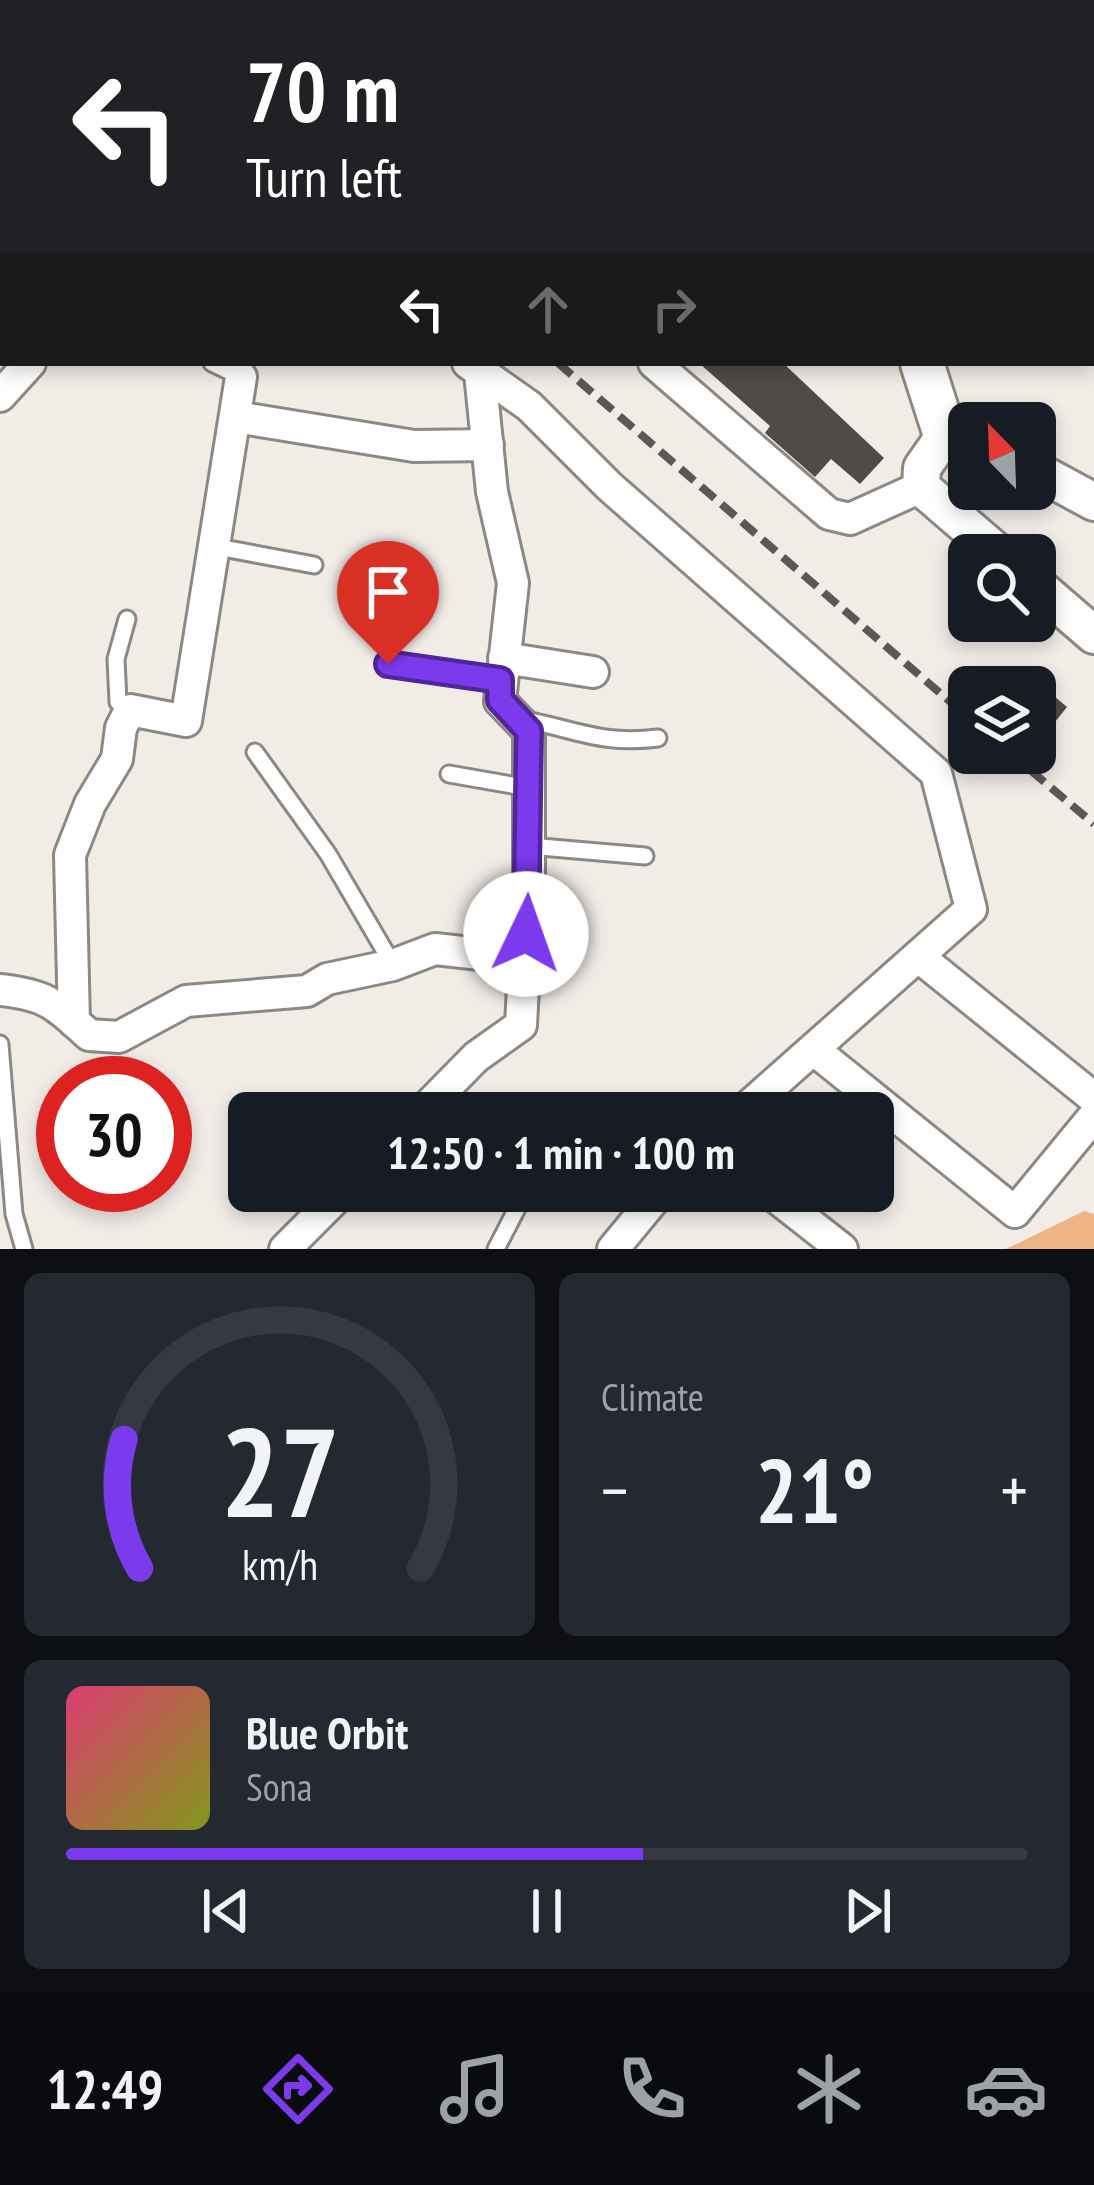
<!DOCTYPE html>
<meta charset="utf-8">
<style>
:root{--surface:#171b24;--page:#242831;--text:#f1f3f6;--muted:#9ea1a6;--line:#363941;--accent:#7c3aed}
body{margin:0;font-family:"PT Sans Narrow",sans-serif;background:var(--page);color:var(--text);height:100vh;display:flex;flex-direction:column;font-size:45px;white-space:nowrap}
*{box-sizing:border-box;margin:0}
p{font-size:39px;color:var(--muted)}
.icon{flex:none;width:66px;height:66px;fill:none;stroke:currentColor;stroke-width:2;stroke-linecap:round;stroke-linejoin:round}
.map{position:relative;height:1249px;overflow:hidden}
.drawer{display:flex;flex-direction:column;gap:24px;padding:24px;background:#0d0f14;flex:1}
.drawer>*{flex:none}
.hud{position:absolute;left:0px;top:0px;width:1095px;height:366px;box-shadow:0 6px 18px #0003;background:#202124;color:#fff;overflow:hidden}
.needle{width:78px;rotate:337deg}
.tools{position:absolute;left:948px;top:402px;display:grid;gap:24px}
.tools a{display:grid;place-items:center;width:108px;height:108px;border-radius:18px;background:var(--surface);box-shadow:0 6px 18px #0003;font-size:60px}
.speed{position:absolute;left:36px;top:1056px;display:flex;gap:24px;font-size:60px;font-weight:700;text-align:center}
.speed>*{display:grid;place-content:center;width:156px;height:156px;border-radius:50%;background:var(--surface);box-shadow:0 6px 18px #0003;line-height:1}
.speed .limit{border:18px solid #d22;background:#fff;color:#111}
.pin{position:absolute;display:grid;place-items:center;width:102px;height:102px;color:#fff;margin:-123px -51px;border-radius:50% 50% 50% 0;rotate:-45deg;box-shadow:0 0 12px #0007}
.pin .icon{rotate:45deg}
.me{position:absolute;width:132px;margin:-66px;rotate:3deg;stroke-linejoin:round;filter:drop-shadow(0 0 9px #0008)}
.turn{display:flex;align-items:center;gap:42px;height:252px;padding:0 48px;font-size:54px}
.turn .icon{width:156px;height:156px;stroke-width:2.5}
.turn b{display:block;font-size:84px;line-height:102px}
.lanes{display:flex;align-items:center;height:114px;padding:0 48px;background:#0003;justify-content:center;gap:60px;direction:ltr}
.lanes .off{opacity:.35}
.big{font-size:90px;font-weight:700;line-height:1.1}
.drawer .tile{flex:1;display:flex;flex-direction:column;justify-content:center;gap:18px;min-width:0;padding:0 42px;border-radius:18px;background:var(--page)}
.drawer .dial{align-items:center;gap:0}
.dial svg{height:312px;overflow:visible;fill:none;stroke:var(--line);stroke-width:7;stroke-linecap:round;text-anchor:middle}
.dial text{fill:var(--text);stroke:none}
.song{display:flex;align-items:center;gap:36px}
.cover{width:144px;height:144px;border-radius:18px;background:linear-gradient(135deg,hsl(340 70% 55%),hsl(70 70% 35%))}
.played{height:12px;border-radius:6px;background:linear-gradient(90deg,var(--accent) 60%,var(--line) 60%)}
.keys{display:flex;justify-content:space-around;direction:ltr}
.heat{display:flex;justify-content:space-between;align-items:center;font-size:66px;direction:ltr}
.drawer .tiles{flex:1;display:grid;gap:24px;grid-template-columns:1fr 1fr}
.tile:last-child{grid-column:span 2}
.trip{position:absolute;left:228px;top:1092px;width:666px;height:120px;border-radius:18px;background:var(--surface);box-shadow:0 6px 18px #0003;font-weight:700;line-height:120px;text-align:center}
.dock{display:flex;height:192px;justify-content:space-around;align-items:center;background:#090b0e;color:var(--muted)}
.dock .icon{width:84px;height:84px}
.dock .selected{color:var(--accent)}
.dock b{font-size:54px;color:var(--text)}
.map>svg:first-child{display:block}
</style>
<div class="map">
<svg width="1094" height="1249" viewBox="0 0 1094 1249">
<rect width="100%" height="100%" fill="#f2ece7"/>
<path fill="#efb485" d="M1084,1211l10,3v35h-88z"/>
<path fill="#504b47" d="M699,363h84l101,95 -24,26 -29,-25 -16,18 -50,-44 5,-7z
M1035,680l32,27 -16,20 -16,-13z"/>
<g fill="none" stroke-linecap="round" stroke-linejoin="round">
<g stroke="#8e8884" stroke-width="21">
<path id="service" d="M0,336l3,2
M212,363l29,14
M212,546l102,19
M127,619l-11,40 2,43 12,8
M388,664l112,16
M526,720c51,10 76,25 132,18
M255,752l73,102 65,111
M449,774l80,14
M529,846l116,10
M0,1044l14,170 10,35
M496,1249l30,-58"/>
</g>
<g stroke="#8e8884" stroke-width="36">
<path id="minor" d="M12,0l1,3
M360,0l4,3
M992,0l1,3
M1092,166l2,-2
M468,363l61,43 80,80 327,287 35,136 -230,204
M654,363l175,151 21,5 71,-32
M0,396l30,-33
M236,417l178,29 74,-1
M504,658l89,14
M919,957l175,141
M0,990c47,5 55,14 89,45l30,2 67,-36 121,-10 20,-12 66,-14 42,-16 90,10
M74,1022l-4,-167 20,-51 27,-45 4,-31 9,-18 56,11 55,-344
M813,1049l202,163 79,-96
M421,1113l55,-56 45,-32 8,-152v-142l-29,-30 13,-118 -21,-91 -12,-119
M768,1191l74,58
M285,1249l58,-58
M613,1249l48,-58"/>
</g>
<g stroke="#8e8884" stroke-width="42">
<path id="tertiary" d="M969,434l-24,1 -23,33 -1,19 79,68
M1035,470l59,32
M1035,584l59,51"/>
</g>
<g stroke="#8e8884" stroke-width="48">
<path id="secondary" d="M818,0l1,3
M287,3l3,-3
M0,113h3
M922,363l23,72"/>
</g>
<use href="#service" stroke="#fff" stroke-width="15"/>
<use href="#minor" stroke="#fff" stroke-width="30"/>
<use href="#tertiary" stroke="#fff" stroke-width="36"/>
<use href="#secondary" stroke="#fff" stroke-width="42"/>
<path stroke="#5b5855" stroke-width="8" stroke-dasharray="18 9" stroke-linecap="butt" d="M114,0l4,3
M558,363l411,355
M1010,753l84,71"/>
</g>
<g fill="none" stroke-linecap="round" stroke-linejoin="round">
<g stroke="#51269a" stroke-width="30">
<path id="route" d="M388,664l112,16v20l29,31 -3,203"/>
</g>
<use href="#route" stroke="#7c3aed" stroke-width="21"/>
</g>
</svg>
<div class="tools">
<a><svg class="needle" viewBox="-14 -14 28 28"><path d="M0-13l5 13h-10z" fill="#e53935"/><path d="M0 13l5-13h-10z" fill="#9ea1a6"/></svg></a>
<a><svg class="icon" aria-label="search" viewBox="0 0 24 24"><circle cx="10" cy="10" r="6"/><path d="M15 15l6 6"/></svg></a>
<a><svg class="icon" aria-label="layers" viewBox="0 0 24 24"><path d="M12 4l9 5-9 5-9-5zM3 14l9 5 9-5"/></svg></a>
</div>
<div class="speed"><div class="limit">30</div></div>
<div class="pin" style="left:388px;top:664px;background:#d93025"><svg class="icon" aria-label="arrive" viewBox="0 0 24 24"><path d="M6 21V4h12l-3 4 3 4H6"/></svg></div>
<svg class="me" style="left:526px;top:934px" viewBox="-20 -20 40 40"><circle r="19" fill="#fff"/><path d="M0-13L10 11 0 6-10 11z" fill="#7c3aed"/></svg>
<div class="trip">12:50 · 1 min · 100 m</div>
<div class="hud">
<div class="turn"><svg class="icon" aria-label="left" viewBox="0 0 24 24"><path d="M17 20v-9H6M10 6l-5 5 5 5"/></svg><div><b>70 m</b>Turn left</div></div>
<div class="lanes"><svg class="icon" aria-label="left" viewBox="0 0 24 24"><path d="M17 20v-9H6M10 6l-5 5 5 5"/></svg><svg class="icon off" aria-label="ahead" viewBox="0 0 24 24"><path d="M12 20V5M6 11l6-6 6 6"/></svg><svg class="icon off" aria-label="right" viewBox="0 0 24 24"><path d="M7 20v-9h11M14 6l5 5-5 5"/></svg></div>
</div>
</div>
<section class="drawer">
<div class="tiles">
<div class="tile dial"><svg viewBox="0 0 100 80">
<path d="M14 69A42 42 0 1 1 86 69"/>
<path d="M14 69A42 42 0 0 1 10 36" stroke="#7c3aed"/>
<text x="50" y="56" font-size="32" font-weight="700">27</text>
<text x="50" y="72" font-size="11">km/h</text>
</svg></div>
<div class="tile"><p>Climate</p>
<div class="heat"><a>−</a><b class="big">21°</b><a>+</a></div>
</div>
<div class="tile">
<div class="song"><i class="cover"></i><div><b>Blue Orbit</b><p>Sona</p></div></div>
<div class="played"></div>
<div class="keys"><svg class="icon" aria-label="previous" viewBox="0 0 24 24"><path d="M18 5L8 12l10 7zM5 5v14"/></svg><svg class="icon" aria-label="pause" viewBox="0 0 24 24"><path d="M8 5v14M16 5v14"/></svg><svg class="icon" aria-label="next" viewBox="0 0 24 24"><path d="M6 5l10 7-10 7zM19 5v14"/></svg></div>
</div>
</div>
</section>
<nav class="dock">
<b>12:49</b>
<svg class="icon selected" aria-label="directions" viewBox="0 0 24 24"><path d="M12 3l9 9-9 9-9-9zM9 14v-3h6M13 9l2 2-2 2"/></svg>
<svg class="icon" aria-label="music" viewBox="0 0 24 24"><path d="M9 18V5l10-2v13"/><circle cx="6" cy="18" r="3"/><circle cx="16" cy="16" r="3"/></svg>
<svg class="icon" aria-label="phone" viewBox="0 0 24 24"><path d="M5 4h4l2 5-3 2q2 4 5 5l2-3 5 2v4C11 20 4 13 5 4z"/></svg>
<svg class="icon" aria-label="climate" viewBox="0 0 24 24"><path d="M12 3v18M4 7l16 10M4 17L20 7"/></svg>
<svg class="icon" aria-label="car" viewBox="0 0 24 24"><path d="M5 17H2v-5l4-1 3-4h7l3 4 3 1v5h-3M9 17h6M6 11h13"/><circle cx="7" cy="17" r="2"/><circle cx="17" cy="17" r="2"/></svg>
</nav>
